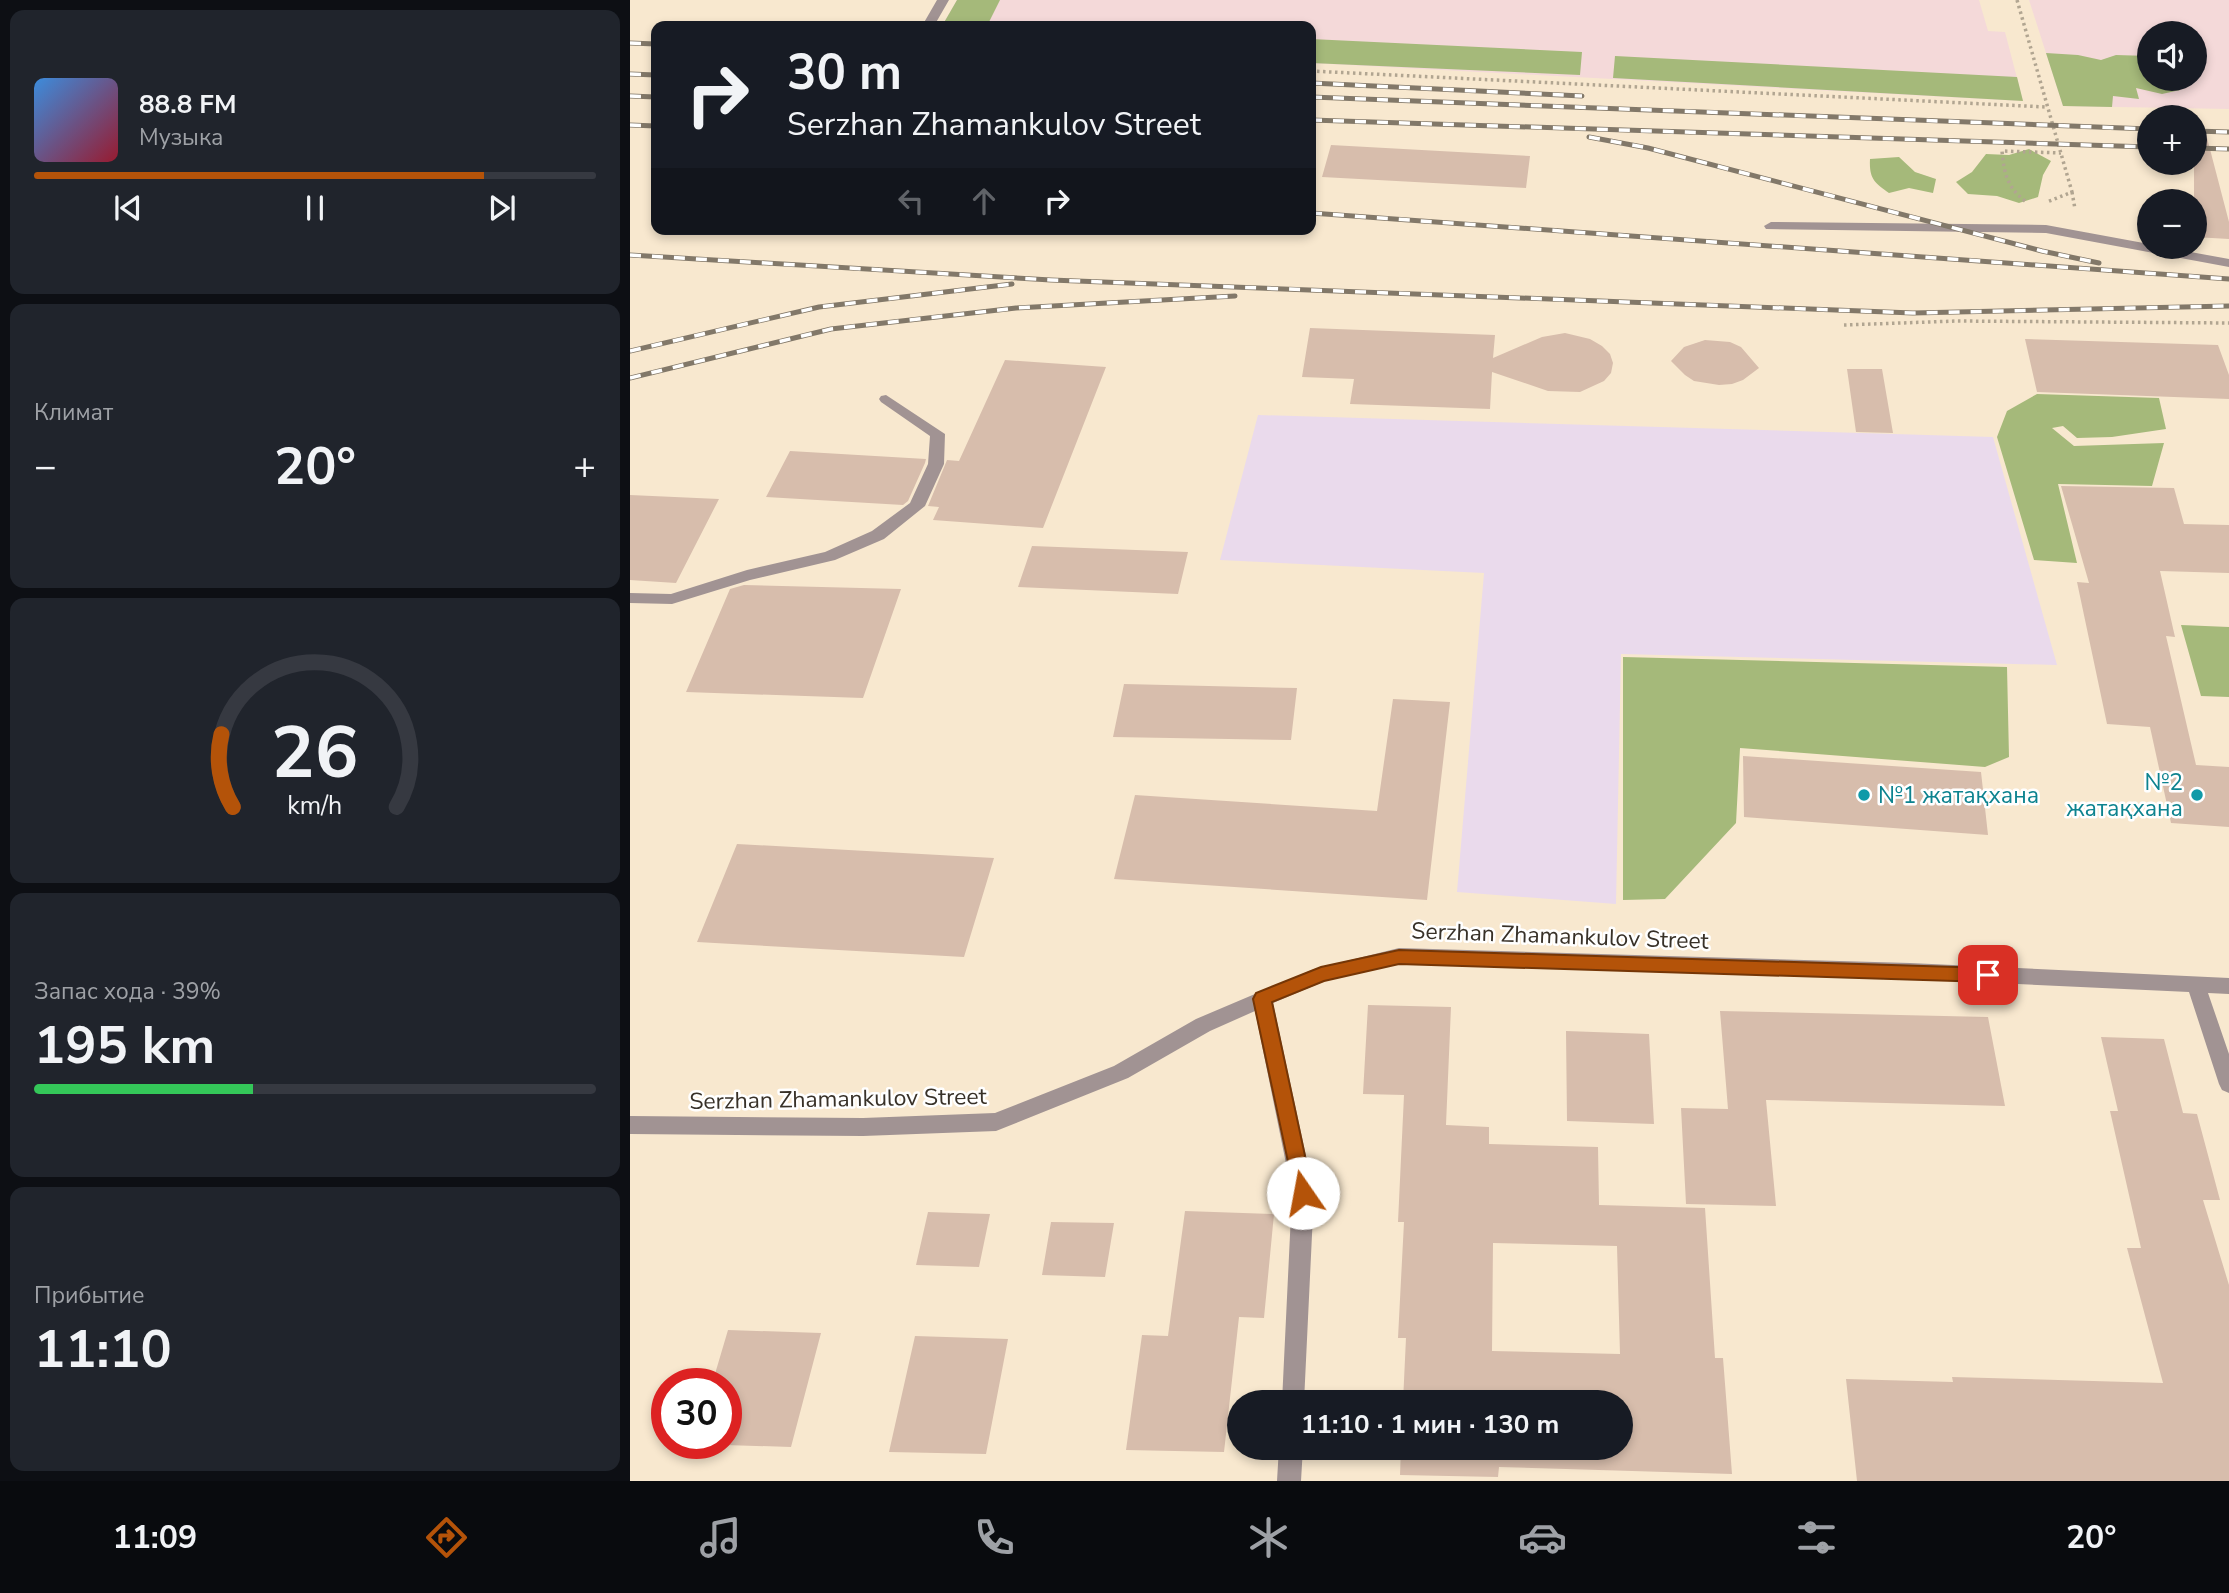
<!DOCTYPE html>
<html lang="ru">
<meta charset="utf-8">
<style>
:root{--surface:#171b24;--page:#20242c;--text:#f1f3f6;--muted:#9ea1a6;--line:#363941;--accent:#b45309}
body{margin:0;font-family:"Nunito Sans",sans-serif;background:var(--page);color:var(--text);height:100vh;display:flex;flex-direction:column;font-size:26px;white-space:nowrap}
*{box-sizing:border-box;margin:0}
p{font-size:23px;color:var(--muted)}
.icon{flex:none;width:38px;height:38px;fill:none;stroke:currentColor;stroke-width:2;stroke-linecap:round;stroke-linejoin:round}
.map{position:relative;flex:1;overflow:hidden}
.panel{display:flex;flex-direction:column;gap:10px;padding:10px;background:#0d0f14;width:630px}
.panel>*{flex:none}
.guide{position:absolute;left:21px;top:21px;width:665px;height:214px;border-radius:14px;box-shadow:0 4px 10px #0003;background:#171b24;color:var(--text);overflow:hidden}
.fabs{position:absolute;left:1507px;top:21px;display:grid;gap:14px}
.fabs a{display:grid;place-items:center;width:70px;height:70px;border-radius:50%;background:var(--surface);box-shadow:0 4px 10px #0003;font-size:35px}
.speed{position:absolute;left:21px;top:1368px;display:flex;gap:14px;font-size:35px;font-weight:700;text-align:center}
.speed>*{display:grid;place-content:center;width:91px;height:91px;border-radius:50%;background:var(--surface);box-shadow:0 4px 10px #0003;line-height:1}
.speed .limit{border:10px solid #d22;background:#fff;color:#111}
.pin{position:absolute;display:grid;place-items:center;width:60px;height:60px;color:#fff;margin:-30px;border-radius:14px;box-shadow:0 4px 10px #0006}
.me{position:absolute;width:77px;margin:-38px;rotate:348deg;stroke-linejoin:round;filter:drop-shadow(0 0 5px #0008)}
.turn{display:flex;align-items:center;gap:24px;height:147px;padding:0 21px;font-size:32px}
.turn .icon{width:91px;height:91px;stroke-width:2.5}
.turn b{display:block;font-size:49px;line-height:60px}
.lanes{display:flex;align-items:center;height:66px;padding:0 21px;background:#0003;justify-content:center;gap:35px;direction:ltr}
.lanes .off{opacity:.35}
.big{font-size:52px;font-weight:700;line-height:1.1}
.panel .card{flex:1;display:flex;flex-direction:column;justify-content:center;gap:10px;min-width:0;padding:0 24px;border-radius:14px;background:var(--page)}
.panel .dial{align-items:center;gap:0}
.dial svg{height:182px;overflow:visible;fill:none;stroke:var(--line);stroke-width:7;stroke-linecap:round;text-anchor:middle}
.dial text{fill:var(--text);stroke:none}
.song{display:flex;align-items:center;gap:21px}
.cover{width:84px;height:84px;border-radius:10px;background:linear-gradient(135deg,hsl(210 70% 55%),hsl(350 70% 35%))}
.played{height:7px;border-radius:4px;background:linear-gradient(90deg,var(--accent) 80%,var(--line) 80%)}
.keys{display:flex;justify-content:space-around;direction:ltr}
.heat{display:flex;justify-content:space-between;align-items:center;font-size:38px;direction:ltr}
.charge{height:10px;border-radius:5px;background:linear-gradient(90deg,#34c759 39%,var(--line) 0)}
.trip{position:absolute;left:597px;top:1390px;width:406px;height:70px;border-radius:35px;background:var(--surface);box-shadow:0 4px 10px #0003;font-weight:700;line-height:70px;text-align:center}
.dock{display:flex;height:112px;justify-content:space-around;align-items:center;background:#090b0e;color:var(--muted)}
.dock .icon{width:49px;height:49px}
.dock .current{color:var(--accent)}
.dock b{font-size:32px;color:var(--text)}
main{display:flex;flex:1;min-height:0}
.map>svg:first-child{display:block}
</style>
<main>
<section class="panel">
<div class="card">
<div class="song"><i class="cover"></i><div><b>88.8 FM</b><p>Музыка</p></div></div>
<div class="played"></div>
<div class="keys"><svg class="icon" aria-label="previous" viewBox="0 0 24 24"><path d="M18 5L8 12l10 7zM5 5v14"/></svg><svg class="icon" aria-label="pause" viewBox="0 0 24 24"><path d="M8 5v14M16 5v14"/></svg><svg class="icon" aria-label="next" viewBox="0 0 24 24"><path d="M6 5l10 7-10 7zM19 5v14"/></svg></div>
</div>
<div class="card"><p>Климат</p>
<div class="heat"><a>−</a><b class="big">20°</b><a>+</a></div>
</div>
<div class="card dial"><svg viewBox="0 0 100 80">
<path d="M14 69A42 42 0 1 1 86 69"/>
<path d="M14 69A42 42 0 0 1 9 37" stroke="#b45309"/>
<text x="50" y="56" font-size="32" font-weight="700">26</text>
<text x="50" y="72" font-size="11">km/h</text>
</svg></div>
<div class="card"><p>Запас хода · 39%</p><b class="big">195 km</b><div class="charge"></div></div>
<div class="card"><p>Прибытие</p><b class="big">11:10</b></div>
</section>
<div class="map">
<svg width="1599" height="1481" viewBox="0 0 1599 1481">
<rect width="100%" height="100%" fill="#f8e8cf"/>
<path fill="#eadaec" d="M628,415l735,22 64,228 -436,-11 -5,250 -159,-12 27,-319 -264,-13z"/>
<path fill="#f4d9d9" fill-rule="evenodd" d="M327,0h1022l9,31 17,1 18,69 -712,-38v-37h-369z
M1399,0h200v109l-166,-3zM1519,33h45v46h-45z"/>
<path fill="#a5b97a" d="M327,0h43l-12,24 48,2h-94z
M681,39l271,13 -2,23 -269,-12z
M1416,53l32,2 23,5 15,-5 33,1v23h28l3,11 -18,4 -26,-6 3,11 -26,-3 -1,11 -49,-1z
M985,56l402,21 6,24 -410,-23z
M1399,149l22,12 -8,14 -5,22 -19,6 -22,-7 -29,-2 -12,-12 16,-10 14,-18 23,1z
M1269,157l16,15 21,7 -3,14 -24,-5 -20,5c-15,-10 -20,-15 -19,-34z
M1407,394l122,4 7,31 -54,8 -35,1 -14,-12 -11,2 22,18 90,-3 -12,43 -94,-2 19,79 -43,-3 -37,-123 10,-26z
M1551,625l48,2v70l-28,-1z
M993,657l384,10 2,90 -24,10 -245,-19 -4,75 -71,76 -42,1z"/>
<path fill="#d7bdac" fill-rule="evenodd" d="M1576,134l23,88v17l-35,-2v-101z
M701,145l199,11 -4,32 -204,-11z
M680,328l185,7 -2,23 49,-21 23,-4 25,6 12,7 8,8 3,9 -2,10 -7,8 -24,11 -32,-1 -56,-19 -2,37 -140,-5 4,-25 -52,-2z
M1395,339l193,6 11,30v24l-192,-7z
M1075,340l25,2 11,5 18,21 -16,12 -11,4 -13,1 -25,-4 -9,-6 -14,-14 13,-14z
M375,360l101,7 -63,161 -110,-8 6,-13 -11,-1 19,-46 12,1z
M1217,369h35l11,64 -37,-1z
M160,451l136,8 -1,4 -17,38 -5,4 -137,-8z
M1431,486l113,2 10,36 45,1v48l-69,-2 15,66 -9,-1 30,129 33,2v60l-58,-4 -21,-96 -43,-3 -30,-142 12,1z
M0,495l89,4 -43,84 -46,-3z
M402,546l156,6 -10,42 -160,-7z
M114,585l157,4 -38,109 -177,-6 44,-103z
M494,684l173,4 -6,52 -178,-3z
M763,699l57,3 -23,198 -313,-21 21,-84 242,16z
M1113,756l238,16 7,63 -244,-18z
M107,844l257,14 -30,99 -267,-15z
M738,1005l83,2 -5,118 43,2v17l109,3 1,58 106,3 10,150h8l9,116 -233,-7 -1,10 -98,-2 1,-28h219v-45h-217l3,-64h-8l6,-116h-6l6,-127 -41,-1zM863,1243l124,3 3,108 -128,-3z
M1090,1011l268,6 17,89 -239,-6 10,106 -90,-2 -5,-96 47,1z
M936,1031l83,3 5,90 -87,-3z
M1471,1037l63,2 19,74 14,1 23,86h-17l26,85v196h-372l-11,-102 107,3 -1,-5 211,6 -36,-135h14l-31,-137h8z
M555,1211l89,3 -10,104 -25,-1 -15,135 -98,-2 16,-115 26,1z
M298,1212l62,2 -11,53 -63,-2z
M421,1222l63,1 -9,54 -63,-2z
M98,1330l93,3 -30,114 -97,-3h32v-60h-14z
M285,1336l93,3 -22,115 -97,-2z"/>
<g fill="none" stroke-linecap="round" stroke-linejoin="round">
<path stroke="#b1a591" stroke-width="3.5" stroke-dasharray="2.5 3.5" stroke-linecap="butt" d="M1387,0l55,192 -25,10
M681,71l735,36
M1442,192l3,17
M1395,201c-18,-14 -21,-28 -23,-50l59,2
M1214,325l113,-4 272,2"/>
<path fill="#a19393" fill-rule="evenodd" d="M307,0h12l-15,26h-12z
M1141,222l275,3 103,19v3h14l66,12v8l-183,-34 -280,-4 -2,-3z
M256,395l59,39 -1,30 -19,42 -41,33 -49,21 -85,20 -78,24 -42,-1v-10l41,1 76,-24 78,-18 47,-21 38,-28 18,-39 2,-28 -49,-34 -2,-3 2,-3z
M769,948l511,15 319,15v16l-21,-1 21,61v39l-7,-3 -3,-6 -30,-92 -279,-13 -511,-15 -74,17 -52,22 41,190 -10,209h-22l10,-209 -37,-182 -45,20 -82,47 -132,53 -133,5 -233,-2v-18l233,2 132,-5 119,-47 82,-47 118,-50z
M649,1447h24l-2,34h-24z"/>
<g stroke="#827869" stroke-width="5">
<path id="rail" d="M0,43l26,1
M0,74l26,1
M681,83l271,13
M0,96l26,1
M681,97l838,32
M681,120l838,27
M0,125l26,1
M1564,131l35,1
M959,137l59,11 394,103 57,12
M1564,148l35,1
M681,213l918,66
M0,255l421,25 862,33 316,-7
M0,351l189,-44 193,-23
M0,378l201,-49 185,-21 219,-12"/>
</g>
<use href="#rail" stroke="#fff" stroke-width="3.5" stroke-dasharray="11" stroke-linecap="butt"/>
</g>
<path fill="#b45309" stroke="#753606" stroke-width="2" d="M769,950l589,18 6,2 3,5 -3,5 -6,2 -589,-18 -75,17 -52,21 41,191 -3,6 -7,2 -7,-2 -43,-200 3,-6 65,-26z"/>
<g fill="#0f9aa8" stroke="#fff" stroke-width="2.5">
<circle cx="1234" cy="795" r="7"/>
<circle cx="1567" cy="795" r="7"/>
</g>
<g text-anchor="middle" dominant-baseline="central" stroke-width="5" stroke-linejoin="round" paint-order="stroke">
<g font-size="23" fill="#0d838f" stroke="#fff" text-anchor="end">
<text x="1553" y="782">№2<tspan x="1553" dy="26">жатақхана</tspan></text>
<text x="1248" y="795" text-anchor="start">№1 жатақхана</text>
</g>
<g font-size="23" fill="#383128" stroke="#fff">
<text transform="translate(930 936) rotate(2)">Serzhan Zhamankulov Street</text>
<text transform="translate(208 1099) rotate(-1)">Serzhan Zhamankulov Street</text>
</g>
</g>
</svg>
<div class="fabs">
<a><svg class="icon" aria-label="sound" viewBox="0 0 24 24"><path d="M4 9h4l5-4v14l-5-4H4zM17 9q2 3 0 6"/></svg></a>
<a>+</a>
<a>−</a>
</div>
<div class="speed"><div class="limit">30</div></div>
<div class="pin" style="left:1358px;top:975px;background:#d93025"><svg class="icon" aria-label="arrive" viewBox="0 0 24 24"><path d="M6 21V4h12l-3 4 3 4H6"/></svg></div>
<svg class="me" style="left:673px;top:1193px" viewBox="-20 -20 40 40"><circle r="19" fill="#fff"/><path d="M0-13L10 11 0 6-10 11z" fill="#b45309"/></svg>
<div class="trip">11:10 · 1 мин · 130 m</div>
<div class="guide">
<div class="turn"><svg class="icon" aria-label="right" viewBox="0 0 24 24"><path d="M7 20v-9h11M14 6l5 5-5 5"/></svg><div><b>30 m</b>Serzhan Zhamankulov Street</div></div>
<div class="lanes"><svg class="icon off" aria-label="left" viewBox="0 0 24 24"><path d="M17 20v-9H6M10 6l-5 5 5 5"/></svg><svg class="icon off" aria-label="ahead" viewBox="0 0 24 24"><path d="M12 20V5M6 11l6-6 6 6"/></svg><svg class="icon" aria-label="right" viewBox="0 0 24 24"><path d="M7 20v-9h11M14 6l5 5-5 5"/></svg></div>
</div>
</div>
</main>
<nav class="dock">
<b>11:09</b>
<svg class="icon current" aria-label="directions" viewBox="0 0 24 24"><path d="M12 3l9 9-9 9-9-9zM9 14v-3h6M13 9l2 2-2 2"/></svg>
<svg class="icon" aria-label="music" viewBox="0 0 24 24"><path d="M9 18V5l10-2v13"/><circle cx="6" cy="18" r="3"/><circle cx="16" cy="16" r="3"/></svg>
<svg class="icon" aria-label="phone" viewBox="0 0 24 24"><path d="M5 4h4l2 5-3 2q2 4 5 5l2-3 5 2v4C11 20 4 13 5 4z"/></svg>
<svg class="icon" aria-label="climate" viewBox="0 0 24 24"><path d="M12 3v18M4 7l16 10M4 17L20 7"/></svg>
<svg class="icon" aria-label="car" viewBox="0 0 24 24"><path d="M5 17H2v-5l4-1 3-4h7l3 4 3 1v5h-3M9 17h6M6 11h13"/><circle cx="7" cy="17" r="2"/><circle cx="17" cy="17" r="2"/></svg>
<svg class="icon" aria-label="filters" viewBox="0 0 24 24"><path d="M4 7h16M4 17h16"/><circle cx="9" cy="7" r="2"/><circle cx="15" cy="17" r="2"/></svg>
<b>20°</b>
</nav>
